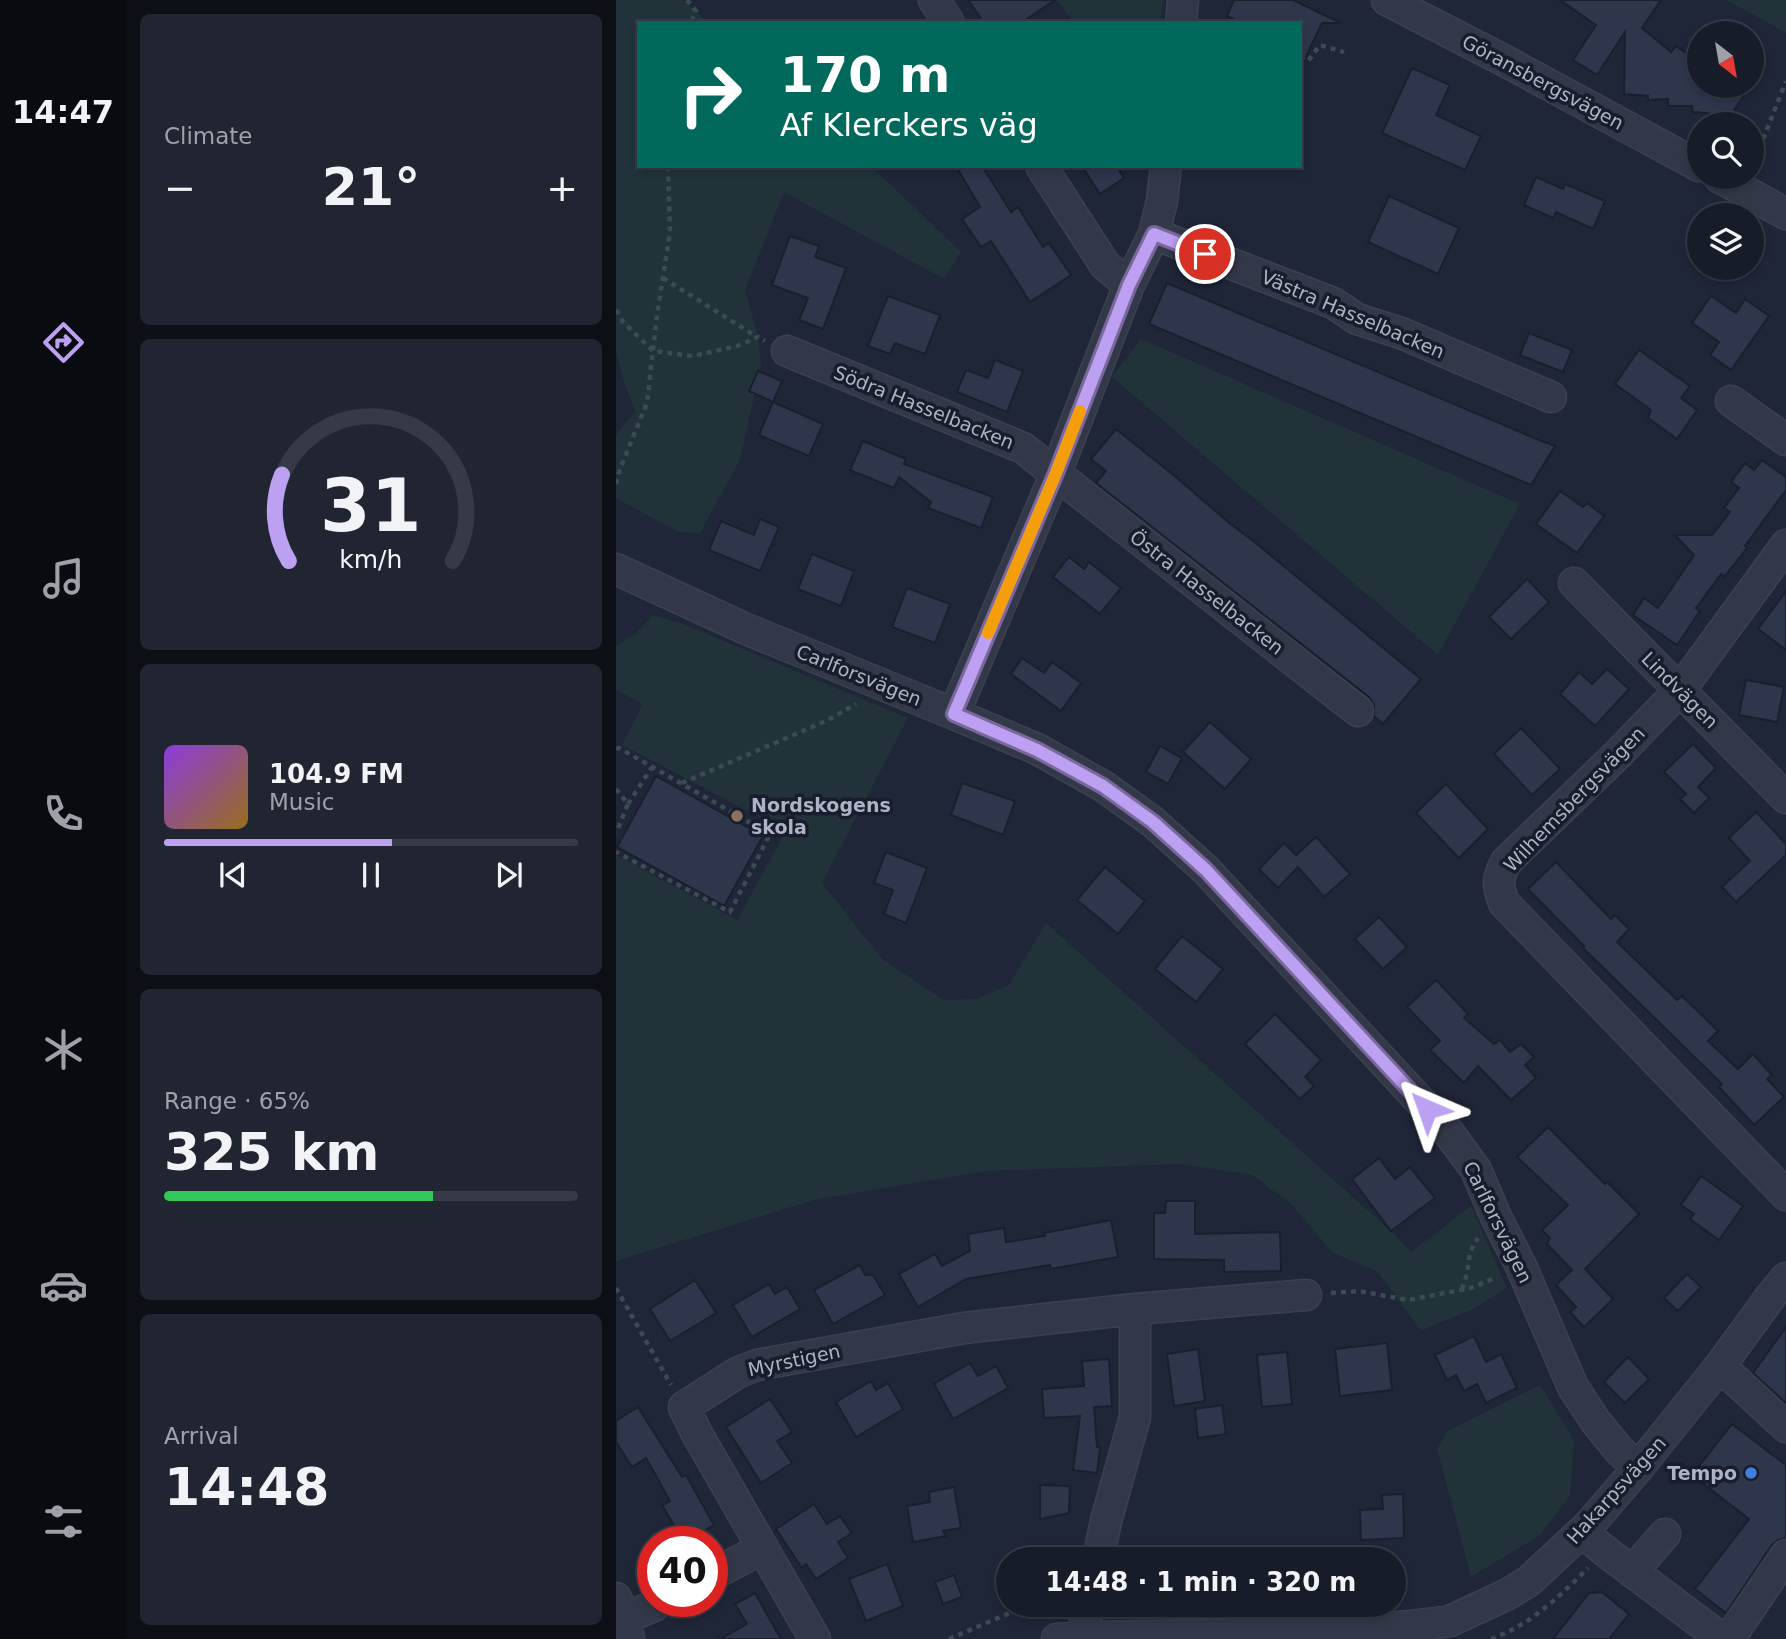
<!DOCTYPE html>
<meta charset="utf-8">
<style>
:root{--surface:#171c29;--page:#202531;--text:#f1f3f6;--muted:#9ea1a8;--line:#363a46;--accent:#bca0f2}
body{margin:0;font-family:"DejaVu Sans",sans-serif;background:var(--page);color:var(--text);height:100vh;display:flex;flex-direction:column;font-size:26px;white-space:nowrap}
*{box-sizing:border-box;margin:0}
p{font-size:23px;color:var(--muted)}
.icon{flex:none;width:38px;height:38px;fill:none;stroke:currentColor;stroke-width:2;stroke-linecap:round;stroke-linejoin:round}
.map{position:relative;flex:1;overflow:hidden}
.drawer{display:flex;flex-direction:column;gap:14px;padding:14px;background:#0d0f17;width:490px}
.drawer>*{flex:none}
.top-card{position:absolute;left:21px;top:21px;width:665px;height:147px;border-radius:0px;box-shadow:0 4px 10px #0003,0 0 0 2px var(--line);background:#00695c;color:#fff;overflow:hidden}
.needle{width:46px;rotate:149deg}
.tools{position:absolute;left:1071px;top:21px;display:grid;gap:14px}
.tools a{display:grid;place-items:center;width:77px;height:77px;border-radius:50%;background:var(--surface);box-shadow:0 4px 10px #0003,0 0 0 2px var(--line);font-size:35px}
.speed{position:absolute;left:21px;top:1526px;display:flex;gap:14px;font-size:35px;font-weight:700;text-align:center}
.speed>*{display:grid;place-content:center;width:91px;height:91px;border-radius:50%;background:var(--surface);box-shadow:0 4px 10px #0003,0 0 0 2px var(--line);line-height:1}
.speed .limit{border:10px solid #d22;background:#fff;color:#111}
.pin{position:absolute;display:grid;place-items:center;width:60px;height:60px;color:#fff;margin:-30px;border:4px solid #fff;border-radius:50%;box-shadow:0 2px 7px #0007}
.me{position:absolute;width:77px;margin:-38px;rotate:317deg;stroke-linejoin:round;filter:drop-shadow(0 0 5px #0008)}
.turn{display:flex;align-items:center;gap:24px;height:147px;padding:0 28px;font-size:32px}
.turn .icon{width:91px;height:91px;stroke-width:2.5}
.turn b{display:block;font-size:49px;line-height:60px}
.big{font-size:52px;font-weight:700;line-height:1.1}
.drawer .widget{flex:1;display:flex;flex-direction:column;justify-content:center;gap:10px;min-width:0;padding:0 24px;border-radius:10px;background:var(--page)}
.drawer .dial{align-items:center;gap:0}
.dial svg{height:182px;overflow:visible;fill:none;stroke:var(--line);stroke-width:7;stroke-linecap:round;text-anchor:middle}
.dial text{fill:var(--text);stroke:none}
.song{display:flex;align-items:center;gap:21px}
.cover{width:84px;height:84px;border-radius:10px;background:linear-gradient(135deg,hsl(270 70% 55%),hsl(40 70% 35%))}
.played{height:7px;border-radius:4px;background:linear-gradient(90deg,var(--accent) 55%,var(--line) 55%)}
.keys{display:flex;justify-content:space-around;direction:ltr}
.heat{display:flex;justify-content:space-between;align-items:center;font-size:38px;direction:ltr}
.charge{height:10px;border-radius:5px;background:linear-gradient(90deg,#34c759 65%,var(--line) 0)}
.trip{position:absolute;left:380px;top:1547px;width:410px;height:70px;border-radius:35px;background:var(--surface);box-shadow:0 4px 10px #0003,0 0 0 2px var(--line);font-weight:700;line-height:70px;text-align:center}
main{display:flex;flex:1;min-height:0}
.tab-bar{display:flex;flex-direction:column;width:126px;justify-content:space-around;align-items:center;background:#090b10;color:var(--muted)}
.tab-bar .icon{width:49px;height:49px}
.tab-bar .current{color:var(--accent)}
.tab-bar b{font-size:32px;color:var(--text)}
.map>svg:first-child{display:block}
</style>
<main>
<nav class="tab-bar">
<b>14:47</b>
<svg class="icon current" aria-label="directions" viewBox="0 0 24 24"><path d="M12 3l9 9-9 9-9-9zM9 14v-3h6M13 9l2 2-2 2"/></svg>
<svg class="icon" aria-label="music" viewBox="0 0 24 24"><path d="M9 18V5l10-2v13"/><circle cx="6" cy="18" r="3"/><circle cx="16" cy="16" r="3"/></svg>
<svg class="icon" aria-label="phone" viewBox="0 0 24 24"><path d="M5 4h4l2 5-3 2q2 4 5 5l2-3 5 2v4C11 20 4 13 5 4z"/></svg>
<svg class="icon" aria-label="climate" viewBox="0 0 24 24"><path d="M12 3v18M4 7l16 10M4 17L20 7"/></svg>
<svg class="icon" aria-label="car" viewBox="0 0 24 24"><path d="M5 17H2v-5l4-1 3-4h7l3 4 3 1v5h-3M9 17h6M6 11h13"/><circle cx="7" cy="17" r="2"/><circle cx="17" cy="17" r="2"/></svg>
<svg class="icon" aria-label="filters" viewBox="0 0 24 24"><path d="M4 7h16M4 17h16"/><circle cx="9" cy="7" r="2"/><circle cx="15" cy="17" r="2"/></svg>
</nav>
<section class="drawer">
<div class="widget"><p>Climate</p>
<div class="heat"><a>−</a><b class="big">21°</b><a>+</a></div>
</div>
<div class="widget dial"><svg viewBox="0 0 100 80">
<path d="M14 69A42 42 0 1 1 86 69"/>
<path d="M14 69A42 42 0 0 1 11 31" stroke="#bca0f2"/>
<text x="50" y="56" font-size="32" font-weight="700">31</text>
<text x="50" y="72" font-size="11">km/h</text>
</svg></div>
<div class="widget">
<div class="song"><i class="cover"></i><div><b>104.9 FM</b><p>Music</p></div></div>
<div class="played"></div>
<div class="keys"><svg class="icon" aria-label="previous" viewBox="0 0 24 24"><path d="M18 5L8 12l10 7zM5 5v14"/></svg><svg class="icon" aria-label="pause" viewBox="0 0 24 24"><path d="M8 5v14M16 5v14"/></svg><svg class="icon" aria-label="next" viewBox="0 0 24 24"><path d="M6 5l10 7-10 7zM19 5v14"/></svg></div>
</div>
<div class="widget"><p>Range · 65%</p><b class="big">325 km</b><div class="charge"></div></div>
<div class="widget"><p>Arrival</p><b class="big">14:48</b></div>
</section>
<div class="map">
<svg width="1170" height="1639" viewBox="0 0 1170 1639">
<rect width="100%" height="100%" fill="#1f2637"/>
<path fill="#213239" d="M0,0h67l26,23h-70v143h232l90,86 -17,27 -160,-87 -39,98 13,47 3,28 -21,95 -40,73 -22,-1 -62,-34v-63l19,-24 -11,-29 -8,-31z
M441,0h106l-2,23h-87z
M1111,0h59v33z
M525,339l379,165 -82,151 -326,-278z
M37,615l28,8 227,95 -86,165 60,76 62,41 32,-1 33,-14 37,-62 345,308 20,21 60,-46 36,82 -34,21 -52,22 -43,-59 -45,-19 -41,-48 -40,-30 -72,-11 -195,7 -171,29 -198,61v-406l121,65 49,-89 -164,-86 20,-39 -3,-4 -23,-12v-44l19,-12z
M924,1385l34,55 -4,56 -31,40 -68,41 -34,-129 11,-17z"/>
<path fill="#2e364c" stroke="#1a1f2e" stroke-width="2" d="M352,0h87l-34,23h-37z
M618,0h59l48,23h-19l-22,46v-46h-58l-15,-7z
M944,0h101l-19,28 29,24 5,-6 23,16v24h51l-25,38h-8l-1,-10 -23,-2 -1,-6h-24v-7l-20,1v-4l-24,-2 1,-62 -28,43 -24,-15 23,-35z
M796,68l38,17 -14,30 45,21 -16,34 -83,-37z
M340,166h26l29,46 7,-5 25,40 6,-4 22,32 -41,27 -39,-61 -10,6 -19,-28 18,-12z
M466,166h34l8,12 -24,16z
M920,177l27,12 2,-5 40,17 -12,28 -37,-17 -3,6 -29,-13z
M773,196l70,32 -21,46 -70,-32z
M174,236l29,10 -4,11 31,11 -23,61 -24,-9 9,-22 -36,-13z
M551,283l372,157 16,6 -24,39 -382,-161z
M272,296l52,19 -15,39 -30,-11 -5,11 -22,-8z
M1095,296l25,17 9,-14 24,17 -38,54 -21,-15 9,-13 -27,-19z
M913,333l43,17 -9,22 -43,-17z
M1023,350l51,36 -9,12 16,12 -20,29 -29,-21 3,-8 -36,-26z
M379,360l28,11 -16,41 -50,-20 9,-22 22,8z
M142,371l24,10 -9,21 -24,-11z
M157,402l50,22 -14,32 -50,-21z
M500,429l60,48 52,45 29,22 164,135 -38,45 -9,-8v-11l-5,-8 -273,-214 10,-12 -15,-12z
M247,441l43,18 -2,5 89,33 -12,31 -53,-20 3,-6 -32,-25 -5,11 -44,-18z
M1146,460l24,17v13l-41,56 2,2 -23,29 -3,-3 -25,34 4,3 -23,34 -44,-30 11,-17 14,10 36,-53 -19,-20h37l18,-23 -6,-4 15,-20 -8,-6 14,-19 9,7z
M944,491l23,16 4,-4 17,13 -27,37 -41,-29z
M144,519l19,8 -19,44 -51,-21 12,-29 33,14z
M196,554l42,17 -13,35 -43,-17z
M453,557l15,12 5,-7 32,26 -21,26 -47,-37z
M911,579l22,23 -38,37 -22,-22z
M291,588l43,16 -15,39 -43,-16z
M1170,591v59l-28,-21z
M406,658l22,15 8,-11 29,21 -20,28 -50,-37z
M991,669l22,20 -34,37 -35,-32 19,-22 13,12z
M1130,680l38,7 -7,35 -38,-7z
M594,722l41,37 -26,30 -42,-37z
M905,728l39,41 -28,26 -38,-41z
M1077,744l23,24 -18,19 11,11 -15,15 -14,-14 6,-5 -22,-22z
M544,746l22,12 -14,26 -22,-12z
M40,776l107,60 -39,70 -107,-59z
M346,783l53,18 -12,34 -52,-20z
M830,784l42,45 -29,29 -43,-45z
M1140,812l30,32v11l-50,47 -14,-15 28,-26 -21,-23z
M700,837l34,37 -26,23 -26,-30 -20,21 -19,-19 25,-26 12,12z
M270,852l41,16 -21,55 -22,-9 9,-24 -19,-7z
M940,862l55,57 4,-4 14,14 -12,13 60,58 5,-4 36,35 -10,10 30,28 15,-15 19,21 -5,4 17,18 -30,28 -35,-38 3,-3 -139,-136 1,-2 -56,-57z
M489,867l40,34 -27,33 -41,-34z
M763,917l28,30 -24,22 -28,-30z
M566,936l41,33 -27,33 -41,-33z
M820,980l32,34 -4,4 30,26 6,-4 10,12 11,-8 13,13 -9,8 11,13 -25,22 -33,-34 -14,17 -34,-33 10,-9 -33,-34z
M659,1014l46,46 -16,17 9,9 -14,13 -55,-55z
M932,1127l57,57 2,-2 32,32 -54,55 28,30 -29,28 -14,-15 6,-5 -20,-22 16,-15 -25,-26 3,-6 -8,-8 26,-25 -51,-48z
M763,1158l16,21 15,-12 25,31 -44,33 -39,-52z
M1085,1176l42,30 -24,34 -29,-21 4,-5 -13,-9z
M550,1201h29v33l85,-2 1,39 -57,1v-12l-70,-1v-46h11z
M495,1220l7,37 -67,12 -1,-4 -84,14 -48,28 -19,-33 36,-20 7,12 28,-15 -2,-17 36,-6 2,14 39,-6 -1,-3z
M244,1265l5,10h8l12,20 -52,29 -19,-34z
M1071,1274l14,13 -23,24 -14,-13z
M79,1280l21,33 -46,28 -20,-32z
M153,1284l6,10 12,-7 13,22 -48,28 -19,-32z
M1170,1327v76l-33,-30z
M858,1336l12,26 15,-8 16,34 -31,15 -9,-19 -13,7 -8,-16 -9,5 -12,-25z
M771,1343l5,47 -52,6 -5,-47z
M582,1349l7,52 -31,5 -7,-52z
M671,1352l5,52 -30,3 -5,-52z
M1012,1357l21,22 -24,24 -21,-21z
M493,1359l3,47 -18,1 3,40h3l-3,26 -24,-3 7,-54 -36,2 -2,-29 42,-3 -2,-25z
M354,1363l8,13 18,-10 12,22 -55,31 -19,-35z
M255,1381l5,9 12,-7 15,26 -47,28 -20,-35z
M154,1399l22,33 -15,9 15,22 -31,20 -35,-56z
M606,1405l4,29 -28,4 -3,-29z
M22,1407l44,70 4,-2 28,50 -30,17 -22,-37 8,-4 -24,-43 -14,9 -16,-25v-21z
M1116,1424l54,41v73l-8,2 -6,5 -46,68 -31,-24 54,-70 -57,-44z
M424,1485l30,1 -1,27 -29,6z
M338,1487l7,41 -18,3 3,5 -33,6 -6,-36 23,-4 -1,-10z
M787,1494l1,44 -43,2 -1,-30 23,-1 -1,-14z
M198,1504l13,20 13,-8 12,17 -14,9 10,16 -32,21 -10,-15 -4,4 -26,-39z
M271,1564l16,42 -37,15 -17,-42z
M338,1575l8,22 -19,7 -8,-22z
M986,1592l27,22 -20,25h-56l36,-46z
M139,1593l26,46h-61l27,-15 -12,-20z"/>
<g fill="none" stroke-linecap="round" stroke-linejoin="round">
<g stroke="#3c4151" stroke-width="33">
<path id="minor" d="M318,0l15,23
M771,0l120,62 192,104
M565,23l2,-23
M425,166l64,99 24,20
M1103,177l67,37
M538,234l179,69 24,16 44,14 150,64
M171,351l236,97 335,263
M1115,401l55,39
M1170,545l-106,145 -64,66 -110,106c-9,17 -9,23 -2,41l282,292
M0,569l130,60 208,85 83,35 66,37 50,36 53,48 240,259 30,41 20,47 25,49 52,121 23,35 23,28 19,18
M958,583l212,215
M338,714l102,-241 73,-188 25,-51 8,-33 4,-35
M519,1309l171,-14
M1104,1366l66,61
M966,1532l23,19 117,88
M1016,1572l33,-38
M96,1575l51,-27
M0,1598l9,20 4,21
M9,1618l29,-12
M466,1637l6,-32
M199,1639l-119,-207 -12,-25 53,-34 20,-8 207,-37 171,-19v108l-29,104 -8,38
M441,1639l25,-2 136,-2 142,-5 51,-4 39,-5 58,-27 21,-13 60,-56 49,-57 82,-102 51,-70 15,-18
M1113,1639l57,-84"/>
</g>
<path stroke="#3a4b51" stroke-width="4.5" stroke-dasharray="5 5" stroke-linecap="butt" d="M71,0l9,11 -5,12
M684,57l8,4 12,-16 24,7
M1136,167l34,-86
M47,278l94,59
M0,310l7,12 30,29 40,5 44,-10 21,-9 7,4
M0,484l4,-15 27,-66 10,-88 13,-83 -2,-66
M0,749l3,-1 151,86 -40,78 -114,-60
M66,783l144,-62 30,-17
M0,789l12,15 -12,29
M12,804l24,-37
M0,1288l55,97
M846,1289l5,-15 3,-22 8,-14
M715,1293l28,-2 49,9 63,-12 26,-11
M333,1639l63,-27 49,-4
M875,1639c39,-14 68,-42 97,-71"/>
<use href="#minor" stroke="#333848" stroke-width="30"/>
</g>
<g fill="none" stroke-linecap="round" stroke-linejoin="round">
<g stroke="#7a689d" stroke-width="18">
<path id="route" d="M589,254l-51,-20 -25,51 -73,188 -102,241 83,36 66,36 50,36 53,48 221,239"/>
</g>
<use href="#route" stroke="#bca0f2" stroke-width="12"/>
<path stroke="#f59e0b" stroke-width="12" d="M372,633l68,-160 24,-62"/>
</g>
<circle fill="#8d6e63" stroke="#181d2c" stroke-width="2.5" cx="121" cy="816" r="7"/>
<circle fill="#3f7fe0" stroke="#181d2c" stroke-width="2.5" cx="1135" cy="1473" r="7"/>
<g text-anchor="middle" dominant-baseline="central" stroke-width="7" stroke-linejoin="round" paint-order="stroke">
<g font-size="19" fill="#adb2c5" stroke="#181d2c">
<text transform="translate(927 82) rotate(28)">Göransbergsvägen</text>
<text transform="translate(737 314) rotate(23)">Västra Hasselbacken</text>
<text transform="translate(308 407) rotate(22)">Södra Hasselbacken</text>
<text transform="translate(591 592) rotate(38)">Östra Hasselbacken</text>
<text transform="translate(243 675) rotate(22)">Carlforsvägen</text>
<text transform="translate(1064 690) rotate(45)">Lindvägen</text>
<text transform="translate(958 799) rotate(-46)">Wilhemsbergsvägen</text>
<text transform="translate(882 1222) rotate(64)">Carlforsvägen</text>
<text transform="translate(178 1360) rotate(-12)">Myrstigen</text>
<text transform="translate(1000 1490) rotate(-48)">Hakarpsvägen</text>
</g>
<g font-size="19" font-weight="bold" fill="#adb2c5" stroke="#181d2c" text-anchor="start">
<text x="135" y="805">Nordskogens<tspan x="135" dy="22">skola</tspan></text>
<text x="1121" y="1473" text-anchor="end">Tempo</text>
</g>
</g>
</svg>
<div class="tools">
<a><svg class="needle" viewBox="-14 -14 28 28"><path d="M0-13l5 13h-10z" fill="#e53935"/><path d="M0 13l5-13h-10z" fill="#9ea1a8"/></svg></a>
<a><svg class="icon" aria-label="search" viewBox="0 0 24 24"><circle cx="10" cy="10" r="6"/><path d="M15 15l6 6"/></svg></a>
<a><svg class="icon" aria-label="layers" viewBox="0 0 24 24"><path d="M12 4l9 5-9 5-9-5zM3 14l9 5 9-5"/></svg></a>
</div>
<div class="speed"><div class="limit">40</div></div>
<div class="pin" style="left:589px;top:254px;background:#d93025"><svg class="icon" aria-label="arrive" viewBox="0 0 24 24"><path d="M6 21V4h12l-3 4 3 4H6"/></svg></div>
<svg class="me" style="left:811px;top:1109px" viewBox="-20 -20 40 40"><path d="M0-17L14 15 0 8-14 15z" fill="#bca0f2" stroke="#fff" stroke-width="4"/></svg>
<div class="trip">14:48 · 1 min · 320 m</div>
<div class="top-card">
<div class="turn"><svg class="icon" aria-label="right" viewBox="0 0 24 24"><path d="M7 20v-9h11M14 6l5 5-5 5"/></svg><div><b>170 m</b>Af Klerckers väg</div></div>
</div>
</div>
</main>
